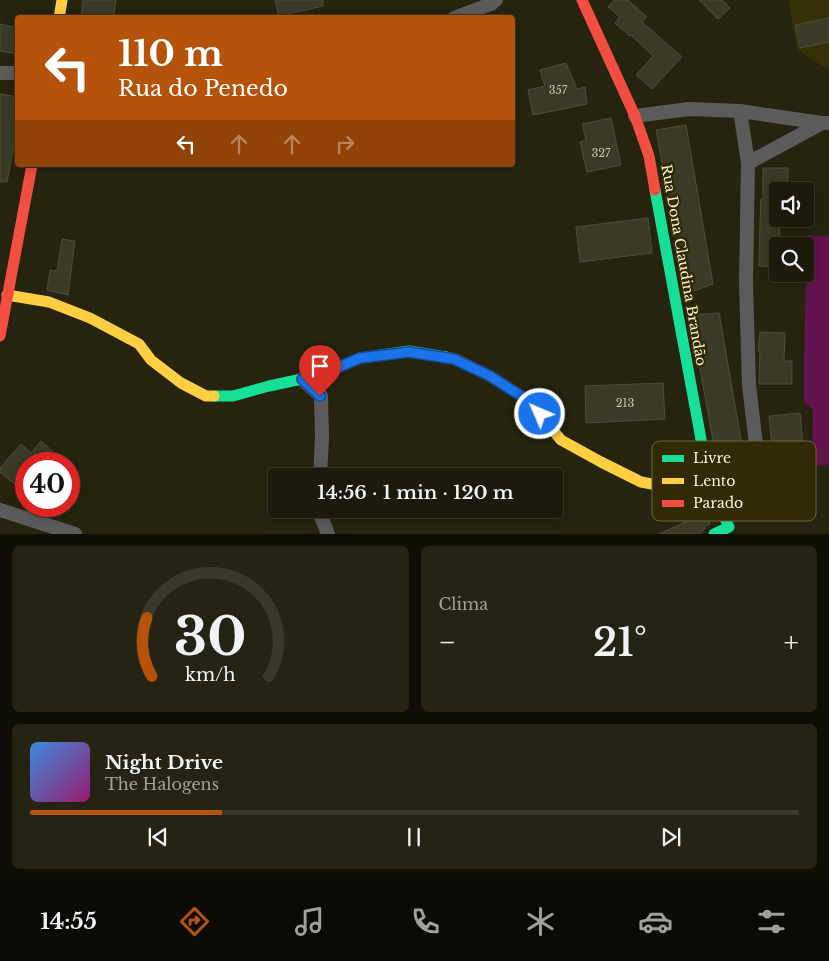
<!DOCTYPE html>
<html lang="pt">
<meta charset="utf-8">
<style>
:root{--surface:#1c1a0a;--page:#252313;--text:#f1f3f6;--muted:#a0a19c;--line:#3a382b;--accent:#b45309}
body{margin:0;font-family:"Libre Baskerville",serif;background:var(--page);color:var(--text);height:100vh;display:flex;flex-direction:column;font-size:19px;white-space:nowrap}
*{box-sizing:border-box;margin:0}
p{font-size:16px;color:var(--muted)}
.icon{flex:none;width:28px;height:28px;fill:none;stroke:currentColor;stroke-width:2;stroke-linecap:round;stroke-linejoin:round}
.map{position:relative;height:534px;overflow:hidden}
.sheet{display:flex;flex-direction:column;gap:12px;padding:12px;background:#0f0e06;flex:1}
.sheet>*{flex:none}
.guide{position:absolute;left:15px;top:15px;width:500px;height:152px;border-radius:5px;box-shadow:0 2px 12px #0003,0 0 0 1px var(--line);background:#b45309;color:#fff;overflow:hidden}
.controls{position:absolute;left:769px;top:182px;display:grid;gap:10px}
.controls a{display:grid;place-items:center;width:45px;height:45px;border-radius:5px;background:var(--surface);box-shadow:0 2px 12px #0003,0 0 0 1px var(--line);font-size:25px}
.speed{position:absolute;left:15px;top:452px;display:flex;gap:10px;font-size:25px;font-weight:700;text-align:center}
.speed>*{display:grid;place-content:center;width:65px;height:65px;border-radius:50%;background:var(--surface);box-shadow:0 2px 12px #0003,0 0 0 1px var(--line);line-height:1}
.speed .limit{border:8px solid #d22;background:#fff;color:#111}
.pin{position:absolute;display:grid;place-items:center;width:42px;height:42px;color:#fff;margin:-51px -21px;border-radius:50% 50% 50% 0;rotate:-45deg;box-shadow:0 0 5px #0007}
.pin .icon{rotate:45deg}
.me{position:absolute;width:55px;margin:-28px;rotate:315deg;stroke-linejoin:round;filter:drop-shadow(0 0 4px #0008)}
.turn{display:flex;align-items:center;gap:18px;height:105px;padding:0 20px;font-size:22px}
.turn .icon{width:65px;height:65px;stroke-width:2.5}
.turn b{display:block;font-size:35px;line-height:42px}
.lanes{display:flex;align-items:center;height:48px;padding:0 20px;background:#0003;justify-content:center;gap:25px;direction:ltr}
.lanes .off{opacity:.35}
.big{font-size:38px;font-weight:600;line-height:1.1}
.sheet .tile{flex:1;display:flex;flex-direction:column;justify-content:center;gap:8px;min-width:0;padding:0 18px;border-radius:8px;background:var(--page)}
.sheet .dial{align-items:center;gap:0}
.dial svg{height:130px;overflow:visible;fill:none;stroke:var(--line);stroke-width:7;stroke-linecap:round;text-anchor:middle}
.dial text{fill:var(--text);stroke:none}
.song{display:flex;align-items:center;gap:15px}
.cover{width:60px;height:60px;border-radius:8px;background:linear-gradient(135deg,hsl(210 70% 55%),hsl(320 70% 35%))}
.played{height:5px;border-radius:2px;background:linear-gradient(90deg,var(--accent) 25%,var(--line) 25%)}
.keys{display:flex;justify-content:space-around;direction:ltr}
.heat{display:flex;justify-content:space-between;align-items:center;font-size:28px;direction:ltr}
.sheet .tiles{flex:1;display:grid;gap:12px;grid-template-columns:1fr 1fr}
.tile:last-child{grid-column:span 2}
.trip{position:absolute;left:268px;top:468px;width:295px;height:50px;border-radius:5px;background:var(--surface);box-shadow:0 2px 12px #0003,0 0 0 1px var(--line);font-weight:600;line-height:50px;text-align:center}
.tabs{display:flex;height:80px;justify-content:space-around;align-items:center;background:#0b0a04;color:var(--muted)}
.tabs .icon{width:35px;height:35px}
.tabs .selected{color:var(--accent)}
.tabs b{font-size:22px;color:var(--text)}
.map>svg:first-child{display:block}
</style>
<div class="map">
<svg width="829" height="534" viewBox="0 0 829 534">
<rect width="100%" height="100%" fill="#26230e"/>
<path fill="#363006" d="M788,0h41v70l-32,-20z"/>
<path fill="#63134d" d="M807,235l22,1v229l-17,1 1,-56 -9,-8v-45z"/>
<path fill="#3a3a27" stroke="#4e4f37" d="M83,0h33l-3,18h-32z
M275,0h48v6l-44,10z
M614,0h14l19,17 -5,5 40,35 -30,32 -16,-14 17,-19 -22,-21 -1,1 -15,-13 5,-6 -12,-10z
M699,0h23l8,8 -12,11z
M829,18v24l-29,6 -5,-23z
M0,24l18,4v26l-18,-3z
M566,63l11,26 8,-2 2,17 -54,11 -5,-25 17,-4 -5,-16z
M0,94l18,3v27l-11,58h-7z
M611,118l10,47 -34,7 -7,-30 6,-2 -4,-16z
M686,125l27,159 -27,10 -30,-164z
M763,168h25v19h-10v32h2l-1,27h-1v21l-19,-1 1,-45 1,-22h2z
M648,218l4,35 -72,9 -4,-35z
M62,239l13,2 -7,54 -21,-5 3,-20 7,1z
M719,313l27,155 -27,5 -29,-158z
M760,332l25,1 -1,28h8v23h-33l1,-33h-2z
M663,383l2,36 -79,4 -1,-37z
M800,413l4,40 -31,3 -4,-40z
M41,441l18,16 -6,7h-27v30l-26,-22v-4l21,-24 10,9z
M687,499h12l4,4 7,21 -5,3 -2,4 -4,3h-40l35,-16z"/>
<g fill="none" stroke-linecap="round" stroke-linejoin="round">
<path stroke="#5c5b5c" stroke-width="14" d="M454,18l37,-14 5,-4
M0,73h18
M740,111l8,52 -2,121 3,101 9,77
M635,116l54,-7 51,2 82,12h7
M748,163l74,-40
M302,379l19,17 1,42 -2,38
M318,509l10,25
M0,510l75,24"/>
<path stroke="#16e098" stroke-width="11" d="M655,190l55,298 5,8 14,31 -15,7
M214,396h19l36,-10 33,-7 32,-10 26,-11 49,-7 37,6"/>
<path stroke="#ffcf43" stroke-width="11" d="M59,18l3,-18
M7,295l42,7 41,16 49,26 12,16 30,23 25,13h8
M446,357l9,2 35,17 39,25 32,39 40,22 40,20 33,6h36"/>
<path stroke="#f24e42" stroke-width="11" d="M582,0l53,116 14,40 6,34
M0,336l32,-171"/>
</g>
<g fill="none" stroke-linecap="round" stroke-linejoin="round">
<g stroke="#114b97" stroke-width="12">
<path id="route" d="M320,396l-18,-17 32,-10 26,-11 49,-6 45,7 36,17 39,25 11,13"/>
</g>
<use href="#route" stroke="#1a73e8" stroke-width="9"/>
</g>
<g text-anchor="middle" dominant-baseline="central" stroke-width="5" stroke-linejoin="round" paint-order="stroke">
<g font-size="11" fill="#c9c5a6">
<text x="558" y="90">357</text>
<text x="601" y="153">327</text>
<text x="625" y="403">213</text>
</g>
<g font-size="14" fill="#f9f3d0" stroke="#312a04">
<text transform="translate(684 265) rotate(80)">Rua Dona Claudina Brandão</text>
</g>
</g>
<rect x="652" y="441" width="164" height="80" rx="8" fill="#312a04" stroke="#6d6641" stroke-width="1"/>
<rect x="662" y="455" width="22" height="7" fill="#16e098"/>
<rect x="662" y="478" width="22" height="6" fill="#ffcf43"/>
<rect x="662" y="500" width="22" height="7" fill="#f24e42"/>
<g font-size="14" fill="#f9f3d0">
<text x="693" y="463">Livre</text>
<text x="693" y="486">Lento</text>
<text x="693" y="508">Parado</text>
</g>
</svg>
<div class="controls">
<a><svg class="icon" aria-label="sound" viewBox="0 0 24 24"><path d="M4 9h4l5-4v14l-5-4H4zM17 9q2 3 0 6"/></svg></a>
<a><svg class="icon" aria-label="search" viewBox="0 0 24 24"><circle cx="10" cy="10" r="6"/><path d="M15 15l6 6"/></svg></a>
</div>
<div class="speed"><div class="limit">40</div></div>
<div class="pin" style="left:320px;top:396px;background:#d93025"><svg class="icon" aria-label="arrive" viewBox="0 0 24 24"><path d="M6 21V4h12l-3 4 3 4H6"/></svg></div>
<svg class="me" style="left:540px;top:414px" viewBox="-20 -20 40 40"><circle r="17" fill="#1a73e8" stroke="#fff" stroke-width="3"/><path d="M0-11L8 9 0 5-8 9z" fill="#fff"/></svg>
<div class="trip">14:56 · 1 min · 120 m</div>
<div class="guide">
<div class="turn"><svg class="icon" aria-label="left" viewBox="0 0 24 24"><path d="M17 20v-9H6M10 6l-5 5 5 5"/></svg><div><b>110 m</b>Rua do Penedo</div></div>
<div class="lanes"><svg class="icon" aria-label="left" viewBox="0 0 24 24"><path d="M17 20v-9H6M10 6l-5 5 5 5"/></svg><svg class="icon off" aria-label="ahead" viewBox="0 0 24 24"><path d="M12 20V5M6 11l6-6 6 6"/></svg><svg class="icon off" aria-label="ahead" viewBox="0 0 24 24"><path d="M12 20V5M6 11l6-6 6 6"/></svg><svg class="icon off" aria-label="right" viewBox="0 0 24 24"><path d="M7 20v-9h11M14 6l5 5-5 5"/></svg></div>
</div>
</div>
<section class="sheet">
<div class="tiles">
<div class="tile dial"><svg viewBox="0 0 100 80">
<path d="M14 69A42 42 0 1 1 86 69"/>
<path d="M14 69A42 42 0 0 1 11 33" stroke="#b45309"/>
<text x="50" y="56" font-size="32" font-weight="700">30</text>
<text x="50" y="72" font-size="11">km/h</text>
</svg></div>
<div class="tile"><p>Clima</p>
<div class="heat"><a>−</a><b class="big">21°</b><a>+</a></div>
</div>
<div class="tile">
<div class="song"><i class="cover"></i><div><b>Night Drive</b><p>The Halogens</p></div></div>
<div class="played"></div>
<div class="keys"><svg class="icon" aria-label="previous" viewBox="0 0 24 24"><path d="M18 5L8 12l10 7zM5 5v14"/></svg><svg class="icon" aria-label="pause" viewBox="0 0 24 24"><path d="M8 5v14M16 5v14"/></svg><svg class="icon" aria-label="next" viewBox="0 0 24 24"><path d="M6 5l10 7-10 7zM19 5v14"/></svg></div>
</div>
</div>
</section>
<nav class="tabs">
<b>14:55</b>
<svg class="icon selected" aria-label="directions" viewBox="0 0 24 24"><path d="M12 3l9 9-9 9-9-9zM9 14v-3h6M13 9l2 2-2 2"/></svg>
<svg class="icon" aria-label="music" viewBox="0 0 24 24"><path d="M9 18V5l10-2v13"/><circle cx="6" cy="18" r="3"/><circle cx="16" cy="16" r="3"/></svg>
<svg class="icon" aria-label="phone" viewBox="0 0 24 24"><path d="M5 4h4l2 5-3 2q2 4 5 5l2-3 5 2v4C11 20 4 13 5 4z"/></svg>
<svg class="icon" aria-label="climate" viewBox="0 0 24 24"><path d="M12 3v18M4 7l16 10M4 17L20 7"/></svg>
<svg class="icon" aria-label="car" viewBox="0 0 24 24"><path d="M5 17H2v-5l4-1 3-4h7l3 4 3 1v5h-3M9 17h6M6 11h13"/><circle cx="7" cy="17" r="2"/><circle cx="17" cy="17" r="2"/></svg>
<svg class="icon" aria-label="filters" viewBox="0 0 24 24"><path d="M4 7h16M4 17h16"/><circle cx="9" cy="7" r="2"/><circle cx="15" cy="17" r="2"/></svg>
</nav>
